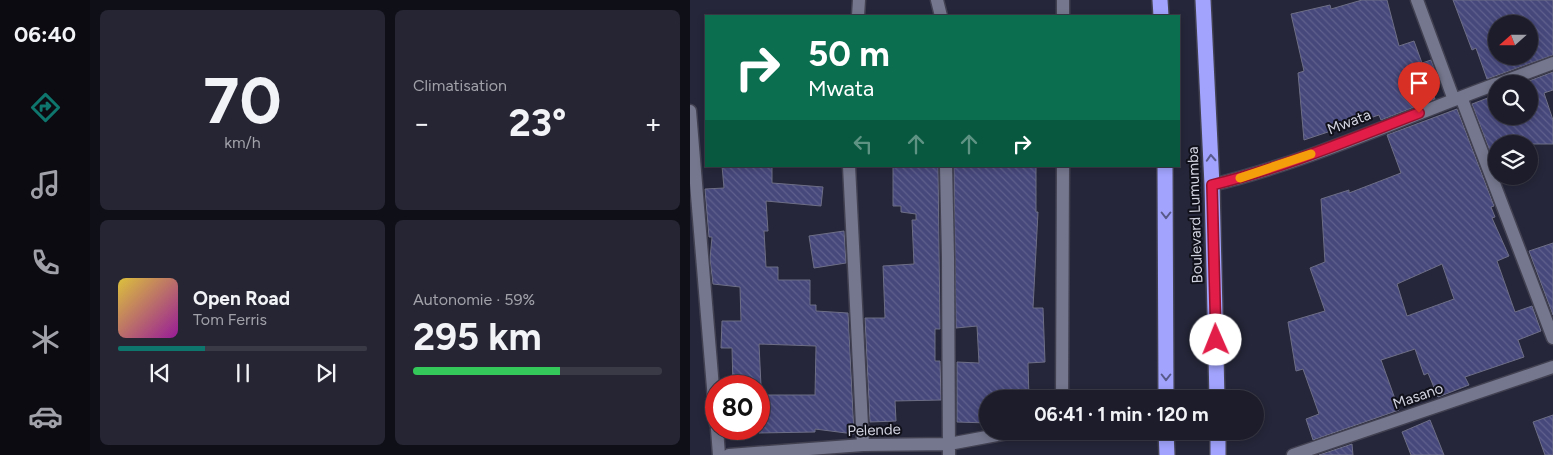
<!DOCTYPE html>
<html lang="fr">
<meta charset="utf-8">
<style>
:root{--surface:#1c1c2b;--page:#252533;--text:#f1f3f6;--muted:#a0a1a9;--line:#3a3a47;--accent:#0f766e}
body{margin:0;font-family:Figtree,sans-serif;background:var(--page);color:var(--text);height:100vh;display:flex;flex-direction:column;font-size:19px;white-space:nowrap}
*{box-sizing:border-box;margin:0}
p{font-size:16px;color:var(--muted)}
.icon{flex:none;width:28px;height:28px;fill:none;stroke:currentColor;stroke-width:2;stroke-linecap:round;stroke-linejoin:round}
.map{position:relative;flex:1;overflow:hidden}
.details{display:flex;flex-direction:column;gap:10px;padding:10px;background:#0f0f18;width:600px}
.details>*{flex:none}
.banner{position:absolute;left:15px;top:15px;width:475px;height:152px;border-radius:0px;box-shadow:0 2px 8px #0003,0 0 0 1px var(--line);background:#0b6e4f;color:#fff;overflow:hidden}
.needle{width:32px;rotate:249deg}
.fabs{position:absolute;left:798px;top:15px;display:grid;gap:10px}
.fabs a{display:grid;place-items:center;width:50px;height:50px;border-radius:50%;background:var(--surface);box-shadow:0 2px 8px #0003,0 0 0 1px var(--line);font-size:25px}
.speed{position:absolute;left:15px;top:375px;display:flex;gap:10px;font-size:25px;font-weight:700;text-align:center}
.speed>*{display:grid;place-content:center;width:65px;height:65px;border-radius:50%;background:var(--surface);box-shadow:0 2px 8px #0003,0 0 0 1px var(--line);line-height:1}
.speed .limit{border:8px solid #d22;background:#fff;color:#111}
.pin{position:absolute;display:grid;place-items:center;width:42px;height:42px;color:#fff;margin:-51px -21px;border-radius:50% 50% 50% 0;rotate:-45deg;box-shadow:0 0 5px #0007}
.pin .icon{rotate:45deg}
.me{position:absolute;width:55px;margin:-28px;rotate:359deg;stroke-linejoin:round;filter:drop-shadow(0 0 4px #0008)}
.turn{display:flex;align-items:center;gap:18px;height:105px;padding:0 20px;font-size:22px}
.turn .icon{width:65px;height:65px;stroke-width:2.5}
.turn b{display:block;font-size:35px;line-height:42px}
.lanes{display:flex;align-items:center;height:48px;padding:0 20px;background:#0003;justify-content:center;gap:25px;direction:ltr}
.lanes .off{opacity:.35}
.big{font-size:38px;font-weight:700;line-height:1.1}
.details .tile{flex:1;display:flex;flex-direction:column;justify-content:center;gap:8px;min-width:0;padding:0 18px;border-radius:8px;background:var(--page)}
.details .dial{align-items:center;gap:0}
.dial b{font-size:65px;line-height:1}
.song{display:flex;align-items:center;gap:15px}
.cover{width:60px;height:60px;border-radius:8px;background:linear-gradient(135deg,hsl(50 70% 55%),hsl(300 70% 35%))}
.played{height:5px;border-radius:2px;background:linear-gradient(90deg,var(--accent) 35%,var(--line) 35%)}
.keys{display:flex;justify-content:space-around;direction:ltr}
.heat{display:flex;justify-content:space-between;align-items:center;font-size:28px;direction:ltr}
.charge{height:8px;border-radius:4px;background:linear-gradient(90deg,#34c759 59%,var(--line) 0)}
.details .tiles{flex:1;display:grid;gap:10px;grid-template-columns:repeat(2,1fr)}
.trip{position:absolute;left:289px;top:390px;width:285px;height:50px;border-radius:25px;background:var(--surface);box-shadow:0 2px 8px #0003,0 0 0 1px var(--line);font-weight:700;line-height:50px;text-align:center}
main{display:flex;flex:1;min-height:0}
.tab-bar{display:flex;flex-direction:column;width:90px;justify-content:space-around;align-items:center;background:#0b0b11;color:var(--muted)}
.tab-bar .icon{width:35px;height:35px}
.tab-bar .current{color:var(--accent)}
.tab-bar b{font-size:22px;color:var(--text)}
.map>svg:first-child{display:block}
</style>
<main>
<nav class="tab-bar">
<b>06:40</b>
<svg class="icon current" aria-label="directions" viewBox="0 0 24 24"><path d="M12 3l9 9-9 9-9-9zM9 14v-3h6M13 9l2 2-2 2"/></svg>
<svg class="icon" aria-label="music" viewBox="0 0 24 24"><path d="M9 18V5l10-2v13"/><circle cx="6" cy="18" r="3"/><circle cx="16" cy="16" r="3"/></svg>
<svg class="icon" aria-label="phone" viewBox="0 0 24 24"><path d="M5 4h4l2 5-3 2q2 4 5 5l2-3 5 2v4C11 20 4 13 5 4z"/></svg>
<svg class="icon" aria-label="climate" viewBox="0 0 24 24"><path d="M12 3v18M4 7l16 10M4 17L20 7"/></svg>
<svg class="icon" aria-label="car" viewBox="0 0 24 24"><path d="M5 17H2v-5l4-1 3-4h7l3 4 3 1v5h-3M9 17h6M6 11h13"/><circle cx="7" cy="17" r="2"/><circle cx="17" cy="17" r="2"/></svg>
</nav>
<section class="details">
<div class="tiles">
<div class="tile dial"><b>70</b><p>km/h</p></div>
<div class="tile"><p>Climatisation</p>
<div class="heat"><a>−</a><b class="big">23°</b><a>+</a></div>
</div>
<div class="tile">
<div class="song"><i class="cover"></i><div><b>Open Road</b><p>Tom Ferris</p></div></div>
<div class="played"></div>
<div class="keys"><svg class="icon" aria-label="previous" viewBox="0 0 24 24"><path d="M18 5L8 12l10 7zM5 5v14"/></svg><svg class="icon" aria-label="pause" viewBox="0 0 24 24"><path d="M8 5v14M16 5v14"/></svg><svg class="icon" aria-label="next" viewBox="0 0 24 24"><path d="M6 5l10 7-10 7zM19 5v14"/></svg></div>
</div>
<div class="tile"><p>Autonomie · 59%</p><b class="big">295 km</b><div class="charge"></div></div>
</div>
</section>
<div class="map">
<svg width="863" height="455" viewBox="0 0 863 455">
<defs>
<pattern id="building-back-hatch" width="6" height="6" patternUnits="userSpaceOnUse" patternTransform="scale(1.25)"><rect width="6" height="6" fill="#46477b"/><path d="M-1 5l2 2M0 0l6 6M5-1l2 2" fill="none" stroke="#60618d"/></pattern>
</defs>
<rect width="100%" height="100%" fill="#252639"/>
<path fill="url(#building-back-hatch)" stroke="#6d6e86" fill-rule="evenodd" d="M672,0h25l12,46 15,-5 8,22 9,-3 7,19 -9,4 6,16 -54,21 -2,-5 -75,25 -6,-67 6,-2 -13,-57 39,-9 1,4z
M763,0h100v55l-66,24 -11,-31 -4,2zM806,24h33v32h-33z
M863,72v18l-9,3 9,27v24h-57v23l-24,-63 21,-8v-2l3,-1v23h33v-32h-8z
M767,109l37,97 -3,1 4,10 -3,1 17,38 -12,5 18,51 17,-6 9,25 -23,9 6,17 -59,20 4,8 -31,12 -10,-24 -4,2 -9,-26 -34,11 18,50 -86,30 -7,-21 13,-5 -16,-45 -7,2 -8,-49 37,-11 -15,-43 15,-6 -4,-63 28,-9v3l52,-20 -14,-38zM752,264l12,35 -47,17 -10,-32z
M32,166h50v17l51,4 -2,19 -55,-5 2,30h-4l2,36h12v13h32v25h6v6l32,2 6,121 -39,-5v3l-56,1v-38h56l1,-49 -57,-2 2,42h-28l-1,-38h-11l1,-27h19l-1,-34 -27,-3 -3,-25 2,-22h-3l-4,-48 19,-1z
M203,166h45l2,163h-5v32h5l1,39 -46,1 1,20 -26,1 -5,-104h20l-2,-52 31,-2 -2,-44h4v-6l-15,-2v-6h-8z
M264,166h82v46h2l-5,96h10l2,54 -17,1 1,36h-41v24l-31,-1v-60l22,1 -2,-37 -21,2z
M154,231l2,32 -32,5 -5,-32z
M863,243v72l-24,-64z
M863,415v40h-8l-12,-33z
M740,420l14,35h-33l-9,-23z
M662,444l1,11h-34z"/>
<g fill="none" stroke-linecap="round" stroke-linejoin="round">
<g stroke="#414152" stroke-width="15">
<path id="minor" d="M247,0l4,16
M727,0l37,100
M168,16l1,-16
M373,16v-16
M807,84l56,-21
M771,97l92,241
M0,111l26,313
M159,166l14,279
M256,166l2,91 1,198
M522,185c96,-23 191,-67 284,-101
M372,399l1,-233
M27,429l2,26
M39,455l134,-10 86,-1 70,-13
M603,455l260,-88"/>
</g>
<g stroke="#414152" stroke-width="18">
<path id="highway" d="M470,0l1,16
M513,0l9,185 5,214
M475,166l1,233
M476,431l1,24
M528,431v24"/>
</g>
<use href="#minor" stroke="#75778e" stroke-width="12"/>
<use href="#highway" stroke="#a1a3fd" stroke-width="15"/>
</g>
<defs><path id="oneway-chevron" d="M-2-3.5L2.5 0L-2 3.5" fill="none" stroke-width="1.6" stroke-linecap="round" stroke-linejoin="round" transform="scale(1.25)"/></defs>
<g stroke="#585a8b">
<use href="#oneway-chevron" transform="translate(521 158) rotate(-93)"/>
<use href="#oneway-chevron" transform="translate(476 215) rotate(90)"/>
<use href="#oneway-chevron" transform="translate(476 377) rotate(90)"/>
</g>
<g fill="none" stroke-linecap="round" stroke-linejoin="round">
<g stroke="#92132f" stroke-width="12">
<path id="route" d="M526,340l-4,-155c71,-17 139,-46 207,-72"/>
</g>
<use href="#route" stroke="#e11d48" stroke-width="9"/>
<path stroke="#f59e0b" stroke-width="9" d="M550,178l71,-24"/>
</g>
<g text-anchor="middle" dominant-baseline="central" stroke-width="4" stroke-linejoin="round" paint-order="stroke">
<g font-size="15" fill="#d1d2df" stroke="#0f1019">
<text transform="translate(659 122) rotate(-21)">Mwata</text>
<text transform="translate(505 215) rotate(-92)">Boulevard Lumumba</text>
<text transform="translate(728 396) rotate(-19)">Masano</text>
<text transform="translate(184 430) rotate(-2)">Pelende</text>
</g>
</g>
</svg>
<div class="fabs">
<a><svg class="needle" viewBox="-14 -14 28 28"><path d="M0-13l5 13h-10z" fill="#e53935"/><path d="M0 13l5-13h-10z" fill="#a0a1a9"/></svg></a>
<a><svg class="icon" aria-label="search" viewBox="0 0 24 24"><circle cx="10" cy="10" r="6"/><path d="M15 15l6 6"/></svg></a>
<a><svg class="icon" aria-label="layers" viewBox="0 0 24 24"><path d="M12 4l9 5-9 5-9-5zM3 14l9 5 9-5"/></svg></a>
</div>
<div class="speed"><div class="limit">80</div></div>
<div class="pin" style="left:729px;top:113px;background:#d93025"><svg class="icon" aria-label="arrive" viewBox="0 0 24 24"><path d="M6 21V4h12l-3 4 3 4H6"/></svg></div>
<svg class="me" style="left:526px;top:340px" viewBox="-20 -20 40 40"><circle r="19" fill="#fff"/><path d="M0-13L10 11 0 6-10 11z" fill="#e11d48"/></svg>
<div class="trip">06:41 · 1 min · 120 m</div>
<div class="banner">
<div class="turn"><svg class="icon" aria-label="right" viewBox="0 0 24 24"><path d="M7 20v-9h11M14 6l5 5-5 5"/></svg><div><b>50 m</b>Mwata</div></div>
<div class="lanes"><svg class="icon off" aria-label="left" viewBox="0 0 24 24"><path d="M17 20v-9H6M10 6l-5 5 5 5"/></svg><svg class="icon off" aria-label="ahead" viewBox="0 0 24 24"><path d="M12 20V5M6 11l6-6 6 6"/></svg><svg class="icon off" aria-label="ahead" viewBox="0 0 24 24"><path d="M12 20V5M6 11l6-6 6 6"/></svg><svg class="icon" aria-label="right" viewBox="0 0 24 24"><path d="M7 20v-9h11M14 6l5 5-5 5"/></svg></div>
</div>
</div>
</main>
